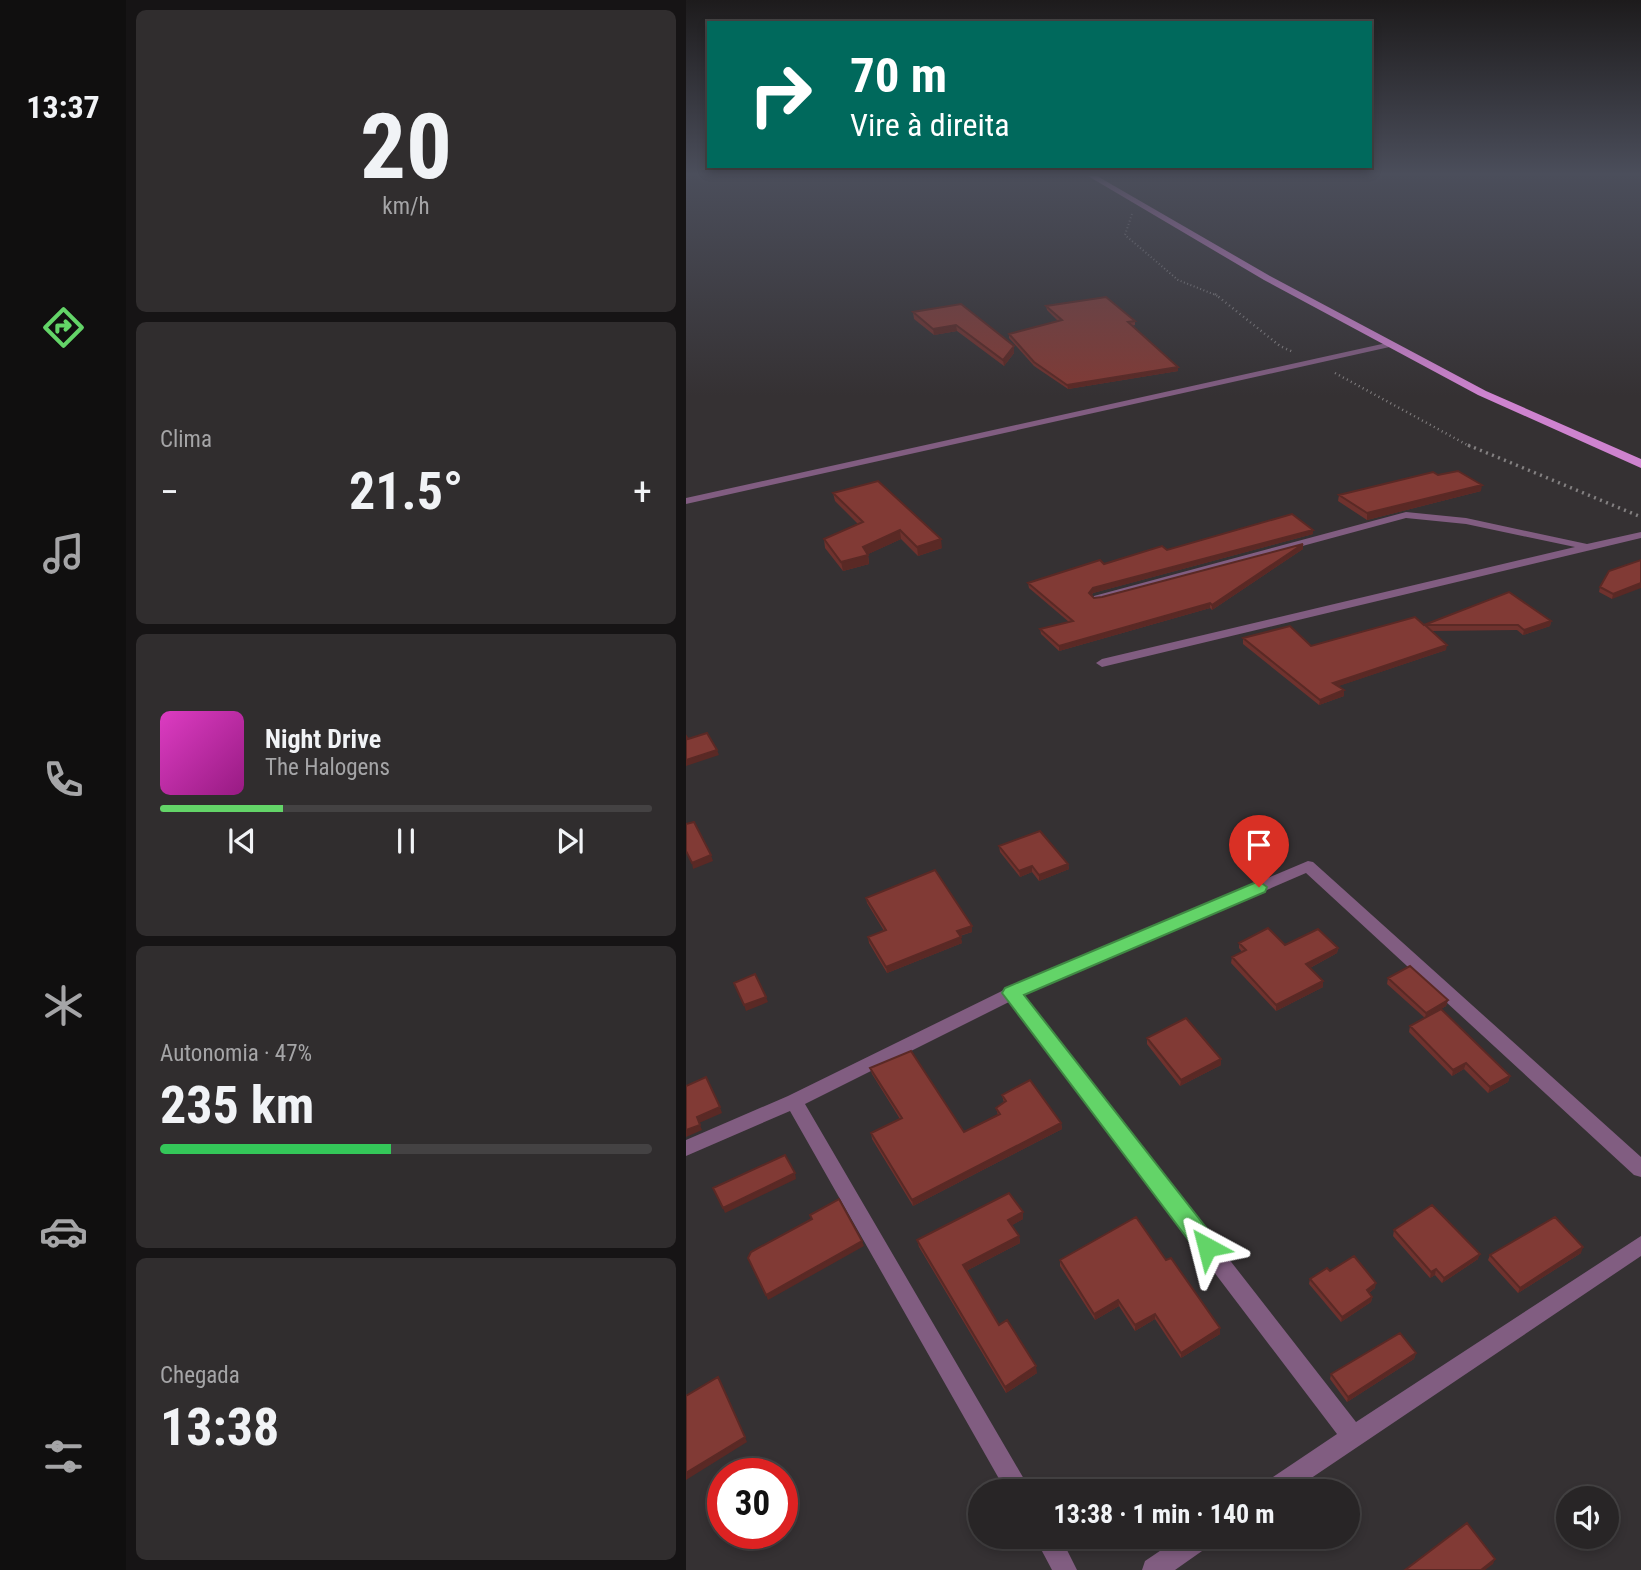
<!DOCTYPE html>
<html lang="pt">
<meta charset="utf-8">
<style>
:root{--surface:#282526;--page:#302d2e;--text:#f1f3f6;--muted:#a5a5a7;--line:#444243;--accent:#63d468}
body{margin:0;font-family:"Roboto Condensed",sans-serif;background:var(--page);color:var(--text);height:100vh;display:flex;flex-direction:column;font-size:26px;white-space:nowrap}
*{box-sizing:border-box;margin:0}
p{font-size:23px;color:var(--muted)}
.icon{flex:none;width:38px;height:38px;fill:none;stroke:currentColor;stroke-width:2;stroke-linecap:round;stroke-linejoin:round}
.map{position:relative;flex:1;overflow:hidden}
.drawer{display:flex;flex-direction:column;gap:10px;padding:10px;background:#161415;width:560px}
.drawer>*{flex:none}
.banner{position:absolute;left:21px;top:21px;width:665px;height:147px;border-radius:0px;box-shadow:0 4px 10px #0003,0 0 0 2px var(--line);background:#00695c;color:#fff;overflow:hidden}
.fabs{position:absolute;left:870px;top:1486px;display:grid;gap:14px}
.fabs a{display:grid;place-items:center;width:63px;height:63px;border-radius:50%;background:var(--surface);box-shadow:0 4px 10px #0003,0 0 0 2px var(--line);font-size:35px}
.speed{position:absolute;left:21px;top:1458px;display:flex;gap:14px;font-size:35px;font-weight:700;text-align:center}
.speed>*{display:grid;place-content:center;width:91px;height:91px;border-radius:50%;background:var(--surface);box-shadow:0 4px 10px #0003,0 0 0 2px var(--line);line-height:1}
.speed .limit{border:10px solid #d22;background:#fff;color:#111}
.pin{position:absolute;display:grid;place-items:center;width:60px;height:60px;color:#fff;margin:-72px -30px;border-radius:50% 50% 50% 0;rotate:-45deg;box-shadow:0 0 7px #0007}
.pin .icon{rotate:45deg}
.me{position:absolute;width:77px;margin:-38px;rotate:322deg;stroke-linejoin:round;filter:drop-shadow(0 0 5px #0008)}
.turn{display:flex;align-items:center;gap:24px;height:147px;padding:0 28px;font-size:32px}
.turn .icon{width:91px;height:91px;stroke-width:2.5}
.turn b{display:block;font-size:49px;line-height:60px}
.big{font-size:52px;font-weight:700;line-height:1.1}
.drawer .tile{flex:1;display:flex;flex-direction:column;justify-content:center;gap:10px;min-width:0;padding:0 24px;border-radius:10px;background:var(--page)}
.drawer .dial{align-items:center;gap:0}
.dial b{font-size:91px;line-height:1}
.song{display:flex;align-items:center;gap:21px}
.cover{width:84px;height:84px;border-radius:10px;background:linear-gradient(135deg,hsl(310 70% 55%),hsl(310 70% 35%))}
.played{height:7px;border-radius:4px;background:linear-gradient(90deg,var(--accent) 25%,var(--line) 25%)}
.keys{display:flex;justify-content:space-around;direction:ltr}
.heat{display:flex;justify-content:space-between;align-items:center;font-size:38px;direction:ltr}
.charge{height:10px;border-radius:5px;background:linear-gradient(90deg,#34c759 47%,var(--line) 0)}
.trip{position:absolute;left:282px;top:1479px;width:392px;height:70px;border-radius:35px;background:var(--surface);box-shadow:0 4px 10px #0003,0 0 0 2px var(--line);font-weight:700;line-height:70px;text-align:center}
main{display:flex;flex:1;min-height:0}
.tabs{display:flex;flex-direction:column;width:126px;justify-content:space-around;align-items:center;background:#100f0f;color:var(--muted)}
.tabs .icon{width:49px;height:49px}
.tabs .active{color:var(--accent)}
.tabs b{font-size:32px;color:var(--text)}
.map>svg:first-child{display:block}
</style>
<main>
<nav class="tabs">
<b>13:37</b>
<svg class="icon active" aria-label="directions" viewBox="0 0 24 24"><path d="M12 3l9 9-9 9-9-9zM9 14v-3h6M13 9l2 2-2 2"/></svg>
<svg class="icon" aria-label="music" viewBox="0 0 24 24"><path d="M9 18V5l10-2v13"/><circle cx="6" cy="18" r="3"/><circle cx="16" cy="16" r="3"/></svg>
<svg class="icon" aria-label="phone" viewBox="0 0 24 24"><path d="M5 4h4l2 5-3 2q2 4 5 5l2-3 5 2v4C11 20 4 13 5 4z"/></svg>
<svg class="icon" aria-label="climate" viewBox="0 0 24 24"><path d="M12 3v18M4 7l16 10M4 17L20 7"/></svg>
<svg class="icon" aria-label="car" viewBox="0 0 24 24"><path d="M5 17H2v-5l4-1 3-4h7l3 4 3 1v5h-3M9 17h6M6 11h13"/><circle cx="7" cy="17" r="2"/><circle cx="17" cy="17" r="2"/></svg>
<svg class="icon" aria-label="filters" viewBox="0 0 24 24"><path d="M4 7h16M4 17h16"/><circle cx="9" cy="7" r="2"/><circle cx="15" cy="17" r="2"/></svg>
</nav>
<section class="drawer">
<div class="tile dial"><b>20</b><p>km/h</p></div>
<div class="tile"><p>Clima</p>
<div class="heat"><a>−</a><b class="big">21.5°</b><a>+</a></div>
</div>
<div class="tile">
<div class="song"><i class="cover"></i><div><b>Night Drive</b><p>The Halogens</p></div></div>
<div class="played"></div>
<div class="keys"><svg class="icon" aria-label="previous" viewBox="0 0 24 24"><path d="M18 5L8 12l10 7zM5 5v14"/></svg><svg class="icon" aria-label="pause" viewBox="0 0 24 24"><path d="M8 5v14M16 5v14"/></svg><svg class="icon" aria-label="next" viewBox="0 0 24 24"><path d="M6 5l10 7-10 7zM19 5v14"/></svg></div>
</div>
<div class="tile"><p>Autonomia · 47%</p><b class="big">235 km</b><div class="charge"></div></div>
<div class="tile"><p>Chegada</p><b class="big">13:38</b></div>
</section>
<div class="map">
<svg width="955" height="1570" viewBox="0 0 955 1570">
<rect width="100%" height="100%" fill="#353133"/>
<g fill="none" stroke-linecap="round" stroke-linejoin="round">
<path stroke="#848182" stroke-width="2" stroke-dasharray="1 2.5" stroke-linecap="butt" d="M446,214l-7,21 53,45 40,16"/>
<path stroke="#848182" stroke-width="2.5" stroke-dasharray="1 3.5" stroke-linecap="butt" d="M529,294l65,52 13,6
M649,373l136,74"/>
<path stroke="#848182" stroke-width="3.5" stroke-dasharray="2 4.5" stroke-linecap="butt" d="M782,445l173,72"/>
<path fill="#815d81" fill-rule="evenodd" d="M705,342h3v4l-708,158v-6z
M720,512l60,6 121,26 54,-12v6l-539,129 -6,-4 6,-4 473,-112 -109,-23 -60,-6 -304,82h-8l-2,-2 2,-2z
M622,861l5,1 328,295v20l-7,-2 -328,-302 -283,122 333,427 285,-186v20l-349,235h-32l4,-8 73,-49 -328,-432 -204,102 226,387h-25l-216,-380 -104,45v-16l102,-44 218,-107z
M348,1536h26l17,34h-25z
M496,1536h34l-4,8 -37,26h-33l3,-9z"/>
<path fill="#ce83cf" fill-rule="evenodd" d="M402,176h9l173,100 216,115 155,68v9l-163,-73 -214,-115z"/>
</g>
<path fill="#6f322e" d="M275,304l53,49 -10,13 -47,-35 -23,4 -20,-16 -1,-7z
M360,306l89,15v4l-3,1 46,45 -110,18 -34,-23 -25,-28v-4l49,-13 -11,-11z
M752,475l43,16 -114,29 -29,-19 1,-6z
M147,493l109,55 -24,8 -17,-17 -33,15 1,10 -26,7 -18,-23 -1,-9 34,-15 -23,-23z
M627,530v4l-220,59 -1,2 2,3 8,-1 201,-53v5l-91,61 -2,-2 -151,43 -18,-17 -1,-5 29,-7 -40,-34 -1,-5 76,-19 63,-14z
M955,560l-29,39 -13,-7 1,-5z
M865,621l-1,5 -27,9 -6,-5 -87,1 16,19 -108,36 6,4v6l-25,9 -76,-61v-6l68,8 113,-21z
M313,846l69,18 1,5 -30,12 -7,-9 -12,5 -20,-25z
M180,898l106,34 -12,4 2,7 -75,30 -18,-30 -1,-6 16,-6 -17,-28z
M553,943l46,2 53,3 -1,5 -27,15 13,13v6l-47,24 -45,-48 1,-6 10,-5 -3,-4z
M702,978l60,22 -2,6 -5,3 69,67 -2,6 -20,11 -24,-24 -12,7 -43,-44 1,-6 15,-8 -38,-34z
M461,1038l74,21v6l-41,21 -33,-42z
M184,1068l94,64 34,-17 -2,-7 8,-5 -2,-8 59,28 1,6 -149,77 -41,-67 -1,-6 29,-14 -28,-45z
M337,1212v7l-11,6 7,11 1,7 -54,28 33,54 38,48 -31,20 -87,-146 -2,-7z
M708,1230l84,29 -36,24 -7,-8 -5,3 -37,-42z
M895,1253l-63,40 -30,-33 2,-5z
M374,1260l160,74 -39,24 -26,-39 -20,12 -16,-25 -24,14 -35,-54z
M644,1271l45,17 -6,5 3,4 -1,5 -30,20 -32,-38 1,-5z
M730,1353l-2,6 -67,43 -17,-23 1,-5z"/>
<path fill="#5a2925" d="M270,325l1,6 -23,4 -1,-6z
M328,346v7l-10,13 -1,-6z
M492,367v4l-110,18 -1,-4z
M796,485l-1,6 -114,29v-7z
M214,530l1,9 -37,17 4,-1 1,9 -26,7 -2,-9 22,-15z
M627,530v4l-220,59 -4,5v-5l4,-5z
M255,539l1,9 -24,8 -1,-9z
M617,544v5l-91,61v-5z
M955,583v5l-29,11 1,-5z
M524,603v5l-151,43v-5z
M865,621l-1,5 -27,9 1,-5z
M761,645l-1,5 -113,38v-5z
M658,690v6l-25,9 1,-5z
M31,750l2,5 -33,11v-6z
M25,855l2,6 -20,8 -1,-6z
M382,864l1,5 -30,12v-6z
M346,866v6l-12,5 -1,-6z
M286,926v6l-14,4 -1,-5z
M275,937l1,6 -75,30 -1,-6z
M652,948l-1,5 -31,17v-6z
M637,981v6l-47,24v-6z
M80,997l2,5 -22,9 -2,-6z
M762,1000l-2,6 -21,13 1,-6z
M535,1059v6l-41,21 1,-6z
M780,1063l-2,6 -12,7 1,-6z
M824,1076l-2,6 -20,11 2,-6z
M34,1107l2,6 -23,10 -2,-6z
M375,1123l1,6 -149,77 -1,-6z
M14,1125l2,5 -16,7v-7z
M109,1173l1,6 -71,34 -2,-5z
M337,1212v7l-14,8 -1,-7z
M333,1236l1,7 -56,29 -1,-7z
M176,1241l2,5 -96,54 -2,-5z
M897,1247l-2,6 -63,40 2,-5z
M794,1254l-2,5 -36,24 2,-5z
M750,1269l-1,6 -5,3 1,-6z
M690,1283l-1,5 -9,7 1,-5z
M686,1297l-1,5 -30,20 1,-5z
M432,1300l1,6 -24,14 -1,-6z
M469,1314v5l-20,12v-6z
M534,1328v6l-39,24v-5z
M730,1353l-2,6 -67,43 1,-5z
M350,1366l1,7 -31,20 -1,-6z
M59,1437l2,5 -61,38v-7z
M809,1559l-2,5 -8,6h-4z"/>
<path fill="#813a35" stroke="#5a2925" stroke-width="2" d="M420,297l29,24 -7,1 50,45 -111,18 -33,-23 -25,-28 53,-14 -16,-14z
M275,304l53,42 -11,14 -47,-35 -23,4 -20,-17z
M772,471l24,14 -115,28 -28,-18 94,-23 5,3z
M192,481l63,58 -24,8 -17,-17 -37,17 5,8 -27,7 -17,-23 39,-17 -30,-29z
M606,514l21,16 -220,58 -4,5 5,5 8,-1 201,-53 -91,61 -2,-2 -151,43 -19,-17 33,-8 -45,-38 72,-23 4,4 58,-18 5,4z
M955,560v23l-28,11 -13,-7 9,-16z
M823,592l42,29 -27,9 -6,-5h-93l22,20 -114,38 11,7 -24,10 -77,-62 47,-12 21,20 104,-29 9,8z
M21,733l10,17 -31,10v-24l2,3z
M8,822l17,33 -19,8 -6,-12v-27z
M354,831l28,33 -29,11 -7,-9 -13,5 -20,-25z
M249,870l37,56 -15,5 4,6 -75,30 -18,-30 18,-7 -20,-32z
M582,928l17,17 33,-16 20,19 -32,16 17,17 -47,24 -44,-48 14,-7 -7,-7z
M724,966l38,34 -22,13 -38,-35z
M69,974l11,23 -22,8 -10,-22z
M755,1009l69,67 -20,11 -24,-24 -13,7 -43,-44z
M500,1018l35,41 -40,21 -34,-42z
M225,1051l53,81 36,-18 -4,-6 10,-7 -4,-6 28,-15 31,43 -149,77 -41,-67 31,-15 -32,-50z
M20,1077l14,30 -23,10 3,8 -14,5v-44z
M99,1155l10,18 -72,35 -10,-20z
M323,1193l14,19 -15,8 11,16 -56,29 36,60 8,-5 29,46 -31,21 -88,-147z
M153,1199l23,42 -96,54 -18,-37 3,-6 61,-33 -2,-4z
M746,1205l48,49 -36,24 -8,-9 -5,3 -37,-42z
M450,1217l30,43 5,-2 49,70 -39,25 -26,-39 -20,11 -17,-25 -24,14 -34,-54z
M869,1217l28,30 -63,41 -30,-33z
M668,1256l22,27 -9,7 5,7 -30,20 -32,-38 17,-11 3,3z
M714,1333l16,20 -68,44 -17,-23z
M32,1377l27,60 -59,36v-77z
M781,1523l28,36 -14,11h-76z"/>
<linearGradient id="sky" x2="0" y2="1"><stop stop-color="#1d1b1c"/><stop offset="0.44" stop-color="#4b4e5b"/><stop offset="1" stop-color="#4b4e5b" stop-opacity="0"/></linearGradient>
<rect width="955" height="396" fill="url(#sky)"/>
<path fill="#63d468" stroke="#408a44" stroke-width="2" d="M573,881l8,6 -2,5 -241,103 191,244 3,8 -3,7 -8,3 -8,-3 -197,-261 3,-5z"/>
</svg>
<div class="fabs">
<a><svg class="icon" aria-label="sound" viewBox="0 0 24 24"><path d="M4 9h4l5-4v14l-5-4H4zM17 9q2 3 0 6"/></svg></a>
</div>
<div class="speed"><div class="limit">30</div></div>
<div class="pin" style="left:573px;top:887px;background:#d93025"><svg class="icon" aria-label="arrive" viewBox="0 0 24 24"><path d="M6 21V4h12l-3 4 3 4H6"/></svg></div>
<svg class="me" style="left:521px;top:1247px" viewBox="-20 -20 40 40"><path d="M0-17L14 15 0 8-14 15z" fill="#63d468" stroke="#fff" stroke-width="4"/></svg>
<div class="trip">13:38 · 1 min · 140 m</div>
<div class="banner">
<div class="turn"><svg class="icon" aria-label="right" viewBox="0 0 24 24"><path d="M7 20v-9h11M14 6l5 5-5 5"/></svg><div><b>70 m</b>Vire à direita</div></div>
</div>
</div>
</main>
